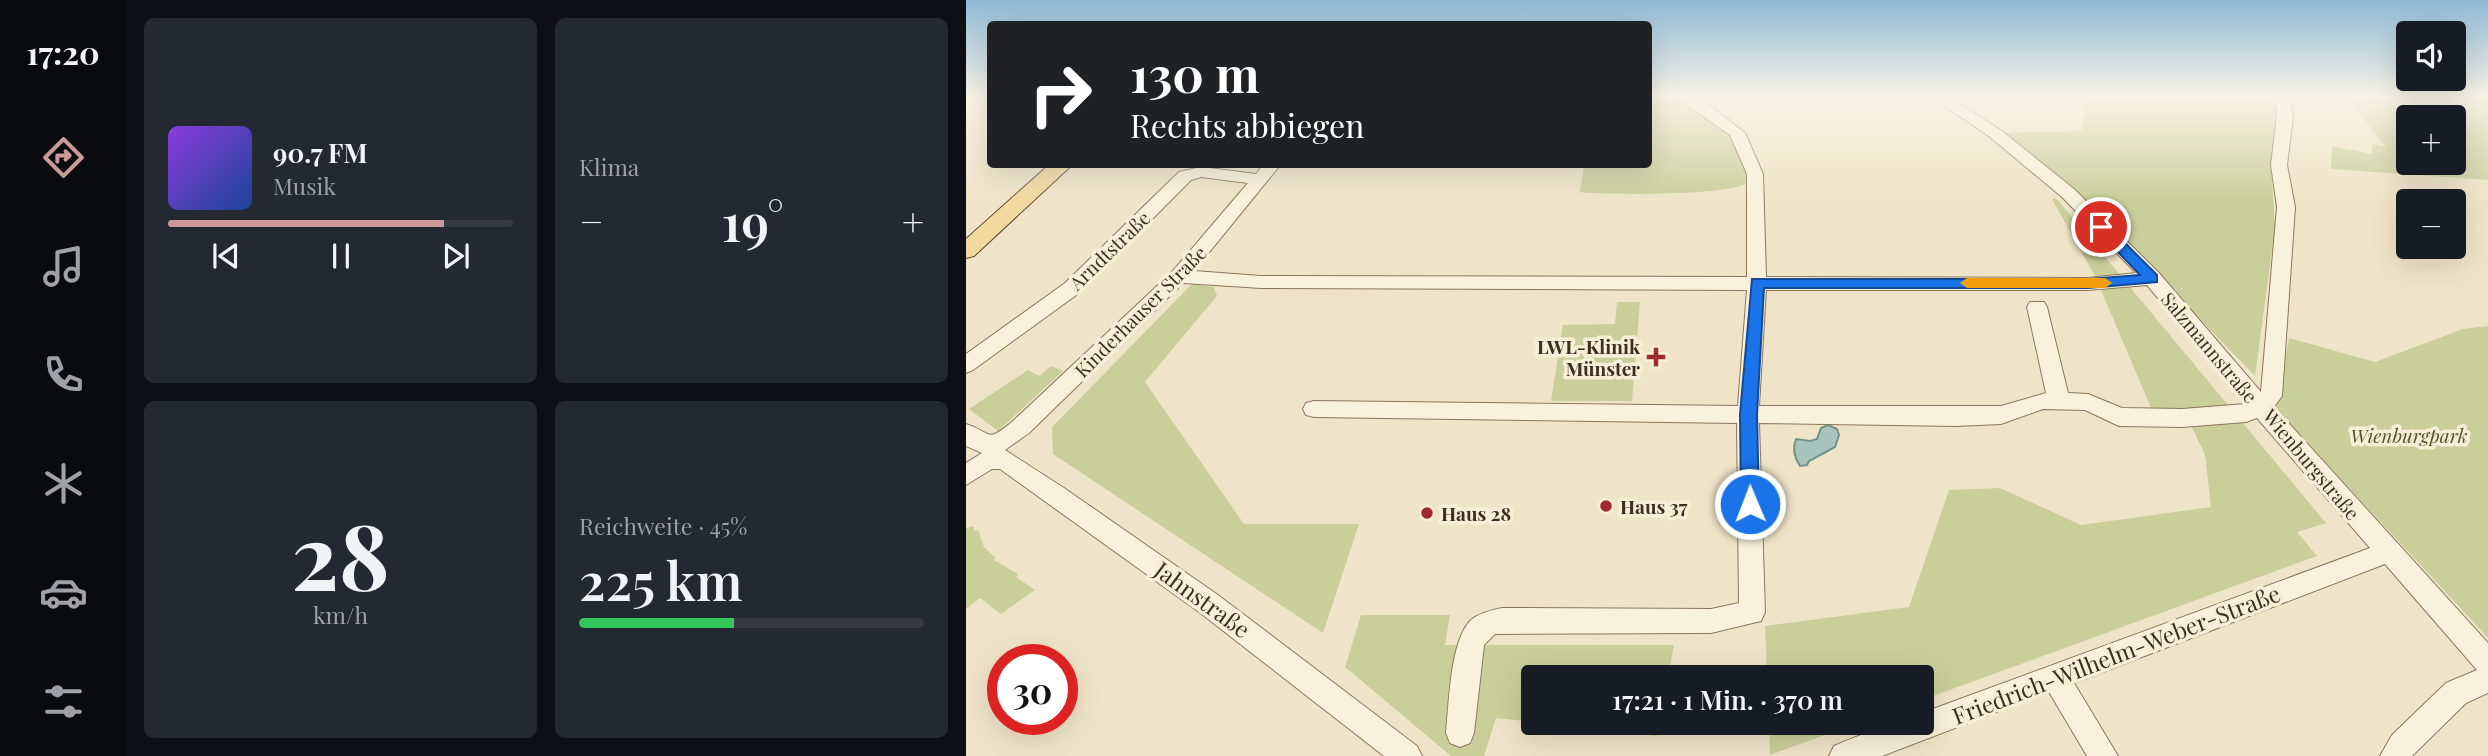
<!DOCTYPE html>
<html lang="de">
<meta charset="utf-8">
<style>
:root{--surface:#171b24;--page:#242831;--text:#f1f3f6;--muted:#9ea1a6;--line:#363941;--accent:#cc999b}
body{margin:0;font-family:"Playfair Display",serif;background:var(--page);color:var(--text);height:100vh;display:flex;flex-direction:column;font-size:26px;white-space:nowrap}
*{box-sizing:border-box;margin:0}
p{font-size:23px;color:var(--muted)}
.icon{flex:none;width:38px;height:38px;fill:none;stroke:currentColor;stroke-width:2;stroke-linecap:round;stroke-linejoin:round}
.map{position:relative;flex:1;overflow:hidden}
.panel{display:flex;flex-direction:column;gap:18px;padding:18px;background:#0d0f14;width:840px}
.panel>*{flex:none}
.hud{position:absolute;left:21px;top:21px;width:665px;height:147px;border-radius:7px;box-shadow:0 7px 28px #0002;background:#202124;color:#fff;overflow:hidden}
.buttons{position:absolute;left:1430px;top:21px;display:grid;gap:14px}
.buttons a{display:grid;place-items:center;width:70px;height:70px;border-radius:7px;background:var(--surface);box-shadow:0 7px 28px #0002;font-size:35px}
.speed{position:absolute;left:21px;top:644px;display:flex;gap:14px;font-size:35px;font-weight:700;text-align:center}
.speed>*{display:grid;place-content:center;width:91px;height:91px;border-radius:50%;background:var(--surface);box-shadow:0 7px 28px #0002;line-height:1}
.speed .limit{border:10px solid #d22;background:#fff;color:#111}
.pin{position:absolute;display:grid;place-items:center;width:60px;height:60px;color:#fff;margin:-30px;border:4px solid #fff;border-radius:50%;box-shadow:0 2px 7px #0007}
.me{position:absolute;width:77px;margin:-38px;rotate:359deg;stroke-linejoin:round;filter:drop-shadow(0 0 5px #0008)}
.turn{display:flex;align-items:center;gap:24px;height:147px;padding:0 28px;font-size:32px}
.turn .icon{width:91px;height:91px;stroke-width:2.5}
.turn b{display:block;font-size:49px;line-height:60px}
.big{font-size:52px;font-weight:600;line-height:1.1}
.panel .widget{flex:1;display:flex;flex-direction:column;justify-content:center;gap:10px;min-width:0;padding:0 24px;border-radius:10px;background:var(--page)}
.panel .dial{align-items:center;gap:0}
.dial b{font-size:91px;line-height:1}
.song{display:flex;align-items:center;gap:21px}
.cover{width:84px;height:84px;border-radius:10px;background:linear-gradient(135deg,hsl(270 70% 55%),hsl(220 70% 35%))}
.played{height:7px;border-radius:4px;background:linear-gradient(90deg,var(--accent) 80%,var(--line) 80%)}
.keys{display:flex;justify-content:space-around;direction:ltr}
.heat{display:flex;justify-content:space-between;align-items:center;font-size:38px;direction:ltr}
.charge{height:10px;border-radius:5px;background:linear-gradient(90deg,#34c759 45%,var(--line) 0)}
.panel .tiles{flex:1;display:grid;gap:18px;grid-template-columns:repeat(2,1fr)}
.trip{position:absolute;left:555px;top:665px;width:413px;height:70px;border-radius:7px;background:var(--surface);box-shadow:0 7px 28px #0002;font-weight:600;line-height:70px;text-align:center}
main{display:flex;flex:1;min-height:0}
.tabs{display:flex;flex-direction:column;width:126px;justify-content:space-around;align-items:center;background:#090b0e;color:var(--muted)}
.tabs .icon{width:49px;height:49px}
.tabs .current{color:var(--accent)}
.tabs b{font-size:32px;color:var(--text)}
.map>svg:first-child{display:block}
</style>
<main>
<nav class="tabs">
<b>17:20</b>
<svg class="icon current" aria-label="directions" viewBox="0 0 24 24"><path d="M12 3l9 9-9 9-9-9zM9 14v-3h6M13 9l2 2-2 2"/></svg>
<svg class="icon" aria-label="music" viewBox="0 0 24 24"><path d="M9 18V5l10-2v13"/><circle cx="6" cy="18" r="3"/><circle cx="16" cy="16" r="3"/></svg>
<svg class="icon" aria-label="phone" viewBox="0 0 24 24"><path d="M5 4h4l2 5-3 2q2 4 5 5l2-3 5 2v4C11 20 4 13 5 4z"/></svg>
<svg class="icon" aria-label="climate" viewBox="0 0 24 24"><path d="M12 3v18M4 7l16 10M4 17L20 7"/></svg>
<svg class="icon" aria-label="car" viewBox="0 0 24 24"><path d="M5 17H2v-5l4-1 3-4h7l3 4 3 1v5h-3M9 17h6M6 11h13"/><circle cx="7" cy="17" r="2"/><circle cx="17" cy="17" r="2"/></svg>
<svg class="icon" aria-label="filters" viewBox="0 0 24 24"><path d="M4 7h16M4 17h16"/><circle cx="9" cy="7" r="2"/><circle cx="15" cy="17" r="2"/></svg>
</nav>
<section class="panel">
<div class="tiles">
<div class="widget">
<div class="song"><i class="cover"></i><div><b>90.7 FM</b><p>Musik</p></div></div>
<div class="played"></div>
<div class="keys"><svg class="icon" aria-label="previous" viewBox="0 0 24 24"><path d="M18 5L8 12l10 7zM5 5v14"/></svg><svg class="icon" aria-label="pause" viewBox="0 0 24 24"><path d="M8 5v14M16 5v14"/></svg><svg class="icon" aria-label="next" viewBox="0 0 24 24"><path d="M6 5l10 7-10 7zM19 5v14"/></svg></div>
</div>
<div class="widget"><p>Klima</p>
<div class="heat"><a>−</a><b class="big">19°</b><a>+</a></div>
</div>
<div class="widget dial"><b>28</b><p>km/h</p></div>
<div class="widget"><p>Reichweite · 45%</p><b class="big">225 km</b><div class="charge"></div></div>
</div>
</section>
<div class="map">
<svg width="1522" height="756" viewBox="0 0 1522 756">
<rect width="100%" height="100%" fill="#f0e4c8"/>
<path fill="#c9cf9b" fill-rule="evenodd" d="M683,96h28l57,38 14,40 -1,9c-19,13 -140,12 -167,9l4,-27 64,-1z
M1122,96h169l22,10 -8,58 4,63 -20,149 -148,-153 -106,-90 81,-2z
M1379,96h143v84l-157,-11 1,-23 40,8v-10l14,3zM1442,117h46v46h-46z
M1090,198l270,325 -29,9 20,24 -395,144v-23h-155l-2,-51 144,-19 40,-117 51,-2 81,37 130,-18 -6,-52 -21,-45h-32l-57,-134 -43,-77z
M226,284l22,3 3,9 -72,86 99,142h115l-36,109 -270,-179 -1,-27z
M651,302h23l-8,99h-81l12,-76 52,-1z
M1522,326v312l-212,-229 13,-71 86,24 88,-33z
M85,366l12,5 -65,60 -29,-22 59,-39 11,6z
M8,526v5l4,-1 6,17 12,11 -2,2 24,14 -2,3 19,13 -34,24 -21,-16 -14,11v-81z
M395,615h89l-5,30h229l-6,32h-135v45l-37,-4 -12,38h-33l-106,-89z
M574,723h120l-3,13z
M803,723h89l-88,32z"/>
<path fill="#a9c4bc" stroke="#6f938a" stroke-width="2" d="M862,425l9,4 2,6 -4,12 -26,14 -2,4 -7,1c-6,-9 -8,-17 -4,-27l14,2 7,-2 4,-11z"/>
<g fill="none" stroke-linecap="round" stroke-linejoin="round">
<g stroke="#8d765c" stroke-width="2">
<path id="minor" d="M708,96h18l20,11 33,26 18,41 3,103 322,1 48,-5 -74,-76 -72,-60 -60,-41h17l55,35 72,58 85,84 102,119 16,-185 -6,-42 6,-49 -1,-20h14l3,20 -6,49 8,42 -13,189 -8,11 214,236v50l-22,10 -54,53h-32l12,-21 54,-52 31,-13 -92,-106 -311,119 44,73h-31l-38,-64 -167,64h-53l5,-10c30,-13 55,-23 88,-23v-10l448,-165 -113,-130 -11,4 -64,5 -63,-1 -34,-16 -42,-1 -42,15 -45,2 -197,-3 6,189 -4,9 -50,12 -216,1 -11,11 -10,88 -4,10 -10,4 -10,-4 -4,-10c3,-29 4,-93 25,-113 8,-7 21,-10 31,-12l209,1 28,-6 -2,-180 -423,-6 -8,-2 -3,-6 3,-6 8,-2 424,5 9,-116 -486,-2 -78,-5 -154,150 -24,17 59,38 154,107 199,151 5,10h-38l-185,-144 -199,-143h-8l-26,16v-22l16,-10 -16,-7v-22c28,9 19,20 47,-3l159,-149 76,-89 -47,-6 -10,3 -112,113 -106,77 -7,3v-19l99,-71 114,-111 22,-5 55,7 8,-10h17l-87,107 67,5 486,1v-103l-17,-39zM1181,285l99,119 -64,5 -60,-1 -34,-14 -20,-1 -21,-86 -3,-5h-14l-3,5 19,86 -45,13h-242l7,-116h322z"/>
</g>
<g stroke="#5b4430" stroke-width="2">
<path id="major" d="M84,164h23l-99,92 -8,2v-19z"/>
</g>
<use href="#minor" fill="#faf1dc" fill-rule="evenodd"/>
<use href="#major" fill="#f3d9a0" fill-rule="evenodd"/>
</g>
<linearGradient id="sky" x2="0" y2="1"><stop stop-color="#8fbad6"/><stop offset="0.48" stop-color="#f8f3e6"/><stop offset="1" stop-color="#f8f3e6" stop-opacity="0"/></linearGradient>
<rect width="1522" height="202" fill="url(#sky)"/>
<path fill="#1a73e8" stroke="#114b97" stroke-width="2" d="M1135,223l5,1 51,51v7l-69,6h-324l-7,126 2,90 -3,6 -6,2 -7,-2 -2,-6 -1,-90 12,-135h336l52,-4 -43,-45 -2,-3z"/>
<path fill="#f59e0b" d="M1001,278h138l7,5 -7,5h-138l-7,-5z"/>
<g fill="#9e2a2b" stroke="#f7eed8" stroke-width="2.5">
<path d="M686.5 346.5h7v7h7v7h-7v7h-7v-7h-7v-7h7z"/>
<circle cx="640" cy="506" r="7"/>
<circle cx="461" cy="513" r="7"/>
</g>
<g text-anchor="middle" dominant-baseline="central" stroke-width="7" stroke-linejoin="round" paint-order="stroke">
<g font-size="19" fill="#3d2e20" stroke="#f7eed8">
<text transform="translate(143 250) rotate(-44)">Arndtstraße</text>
<text transform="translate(174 311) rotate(-45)">Kinderhauser Straße</text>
<text transform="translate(1244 347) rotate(50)">Salzmannstraße</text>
<text transform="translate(1346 464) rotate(50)">Wienburgstraße</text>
</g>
<g font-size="19" font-weight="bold" fill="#3d2e20" stroke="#f7eed8" text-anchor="start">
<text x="674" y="346" text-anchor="end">LWL-Klinik<tspan x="674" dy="22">Münster</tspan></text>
<text x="654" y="506">Haus 37</text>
<text x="475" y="513">Haus 28</text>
</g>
<g font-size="19" font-style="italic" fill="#4d5a26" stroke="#f7eed8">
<text x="1443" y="435">Wienburgpark</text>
</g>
<g font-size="23" fill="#3d2e20" stroke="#f7eed8">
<text transform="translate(237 599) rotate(36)">Jahnstraße</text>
<text transform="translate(1150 654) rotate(-21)">Friedrich-Wilhelm-Weber-Straße</text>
</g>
</g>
</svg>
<div class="buttons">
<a><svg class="icon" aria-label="sound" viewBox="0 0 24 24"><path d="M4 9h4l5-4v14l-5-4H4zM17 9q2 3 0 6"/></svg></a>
<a>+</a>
<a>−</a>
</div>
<div class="speed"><div class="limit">30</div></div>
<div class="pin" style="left:1135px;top:227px;background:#d93025"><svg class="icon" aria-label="arrive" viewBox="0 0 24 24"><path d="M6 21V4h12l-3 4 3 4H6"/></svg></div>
<svg class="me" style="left:784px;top:504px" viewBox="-20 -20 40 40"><circle r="17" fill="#1a73e8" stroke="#fff" stroke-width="3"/><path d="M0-11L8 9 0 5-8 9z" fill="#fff"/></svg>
<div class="trip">17:21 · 1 Min. · 370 m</div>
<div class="hud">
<div class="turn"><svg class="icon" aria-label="right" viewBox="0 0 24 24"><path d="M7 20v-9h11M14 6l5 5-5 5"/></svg><div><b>130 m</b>Rechts abbiegen</div></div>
</div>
</div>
</main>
